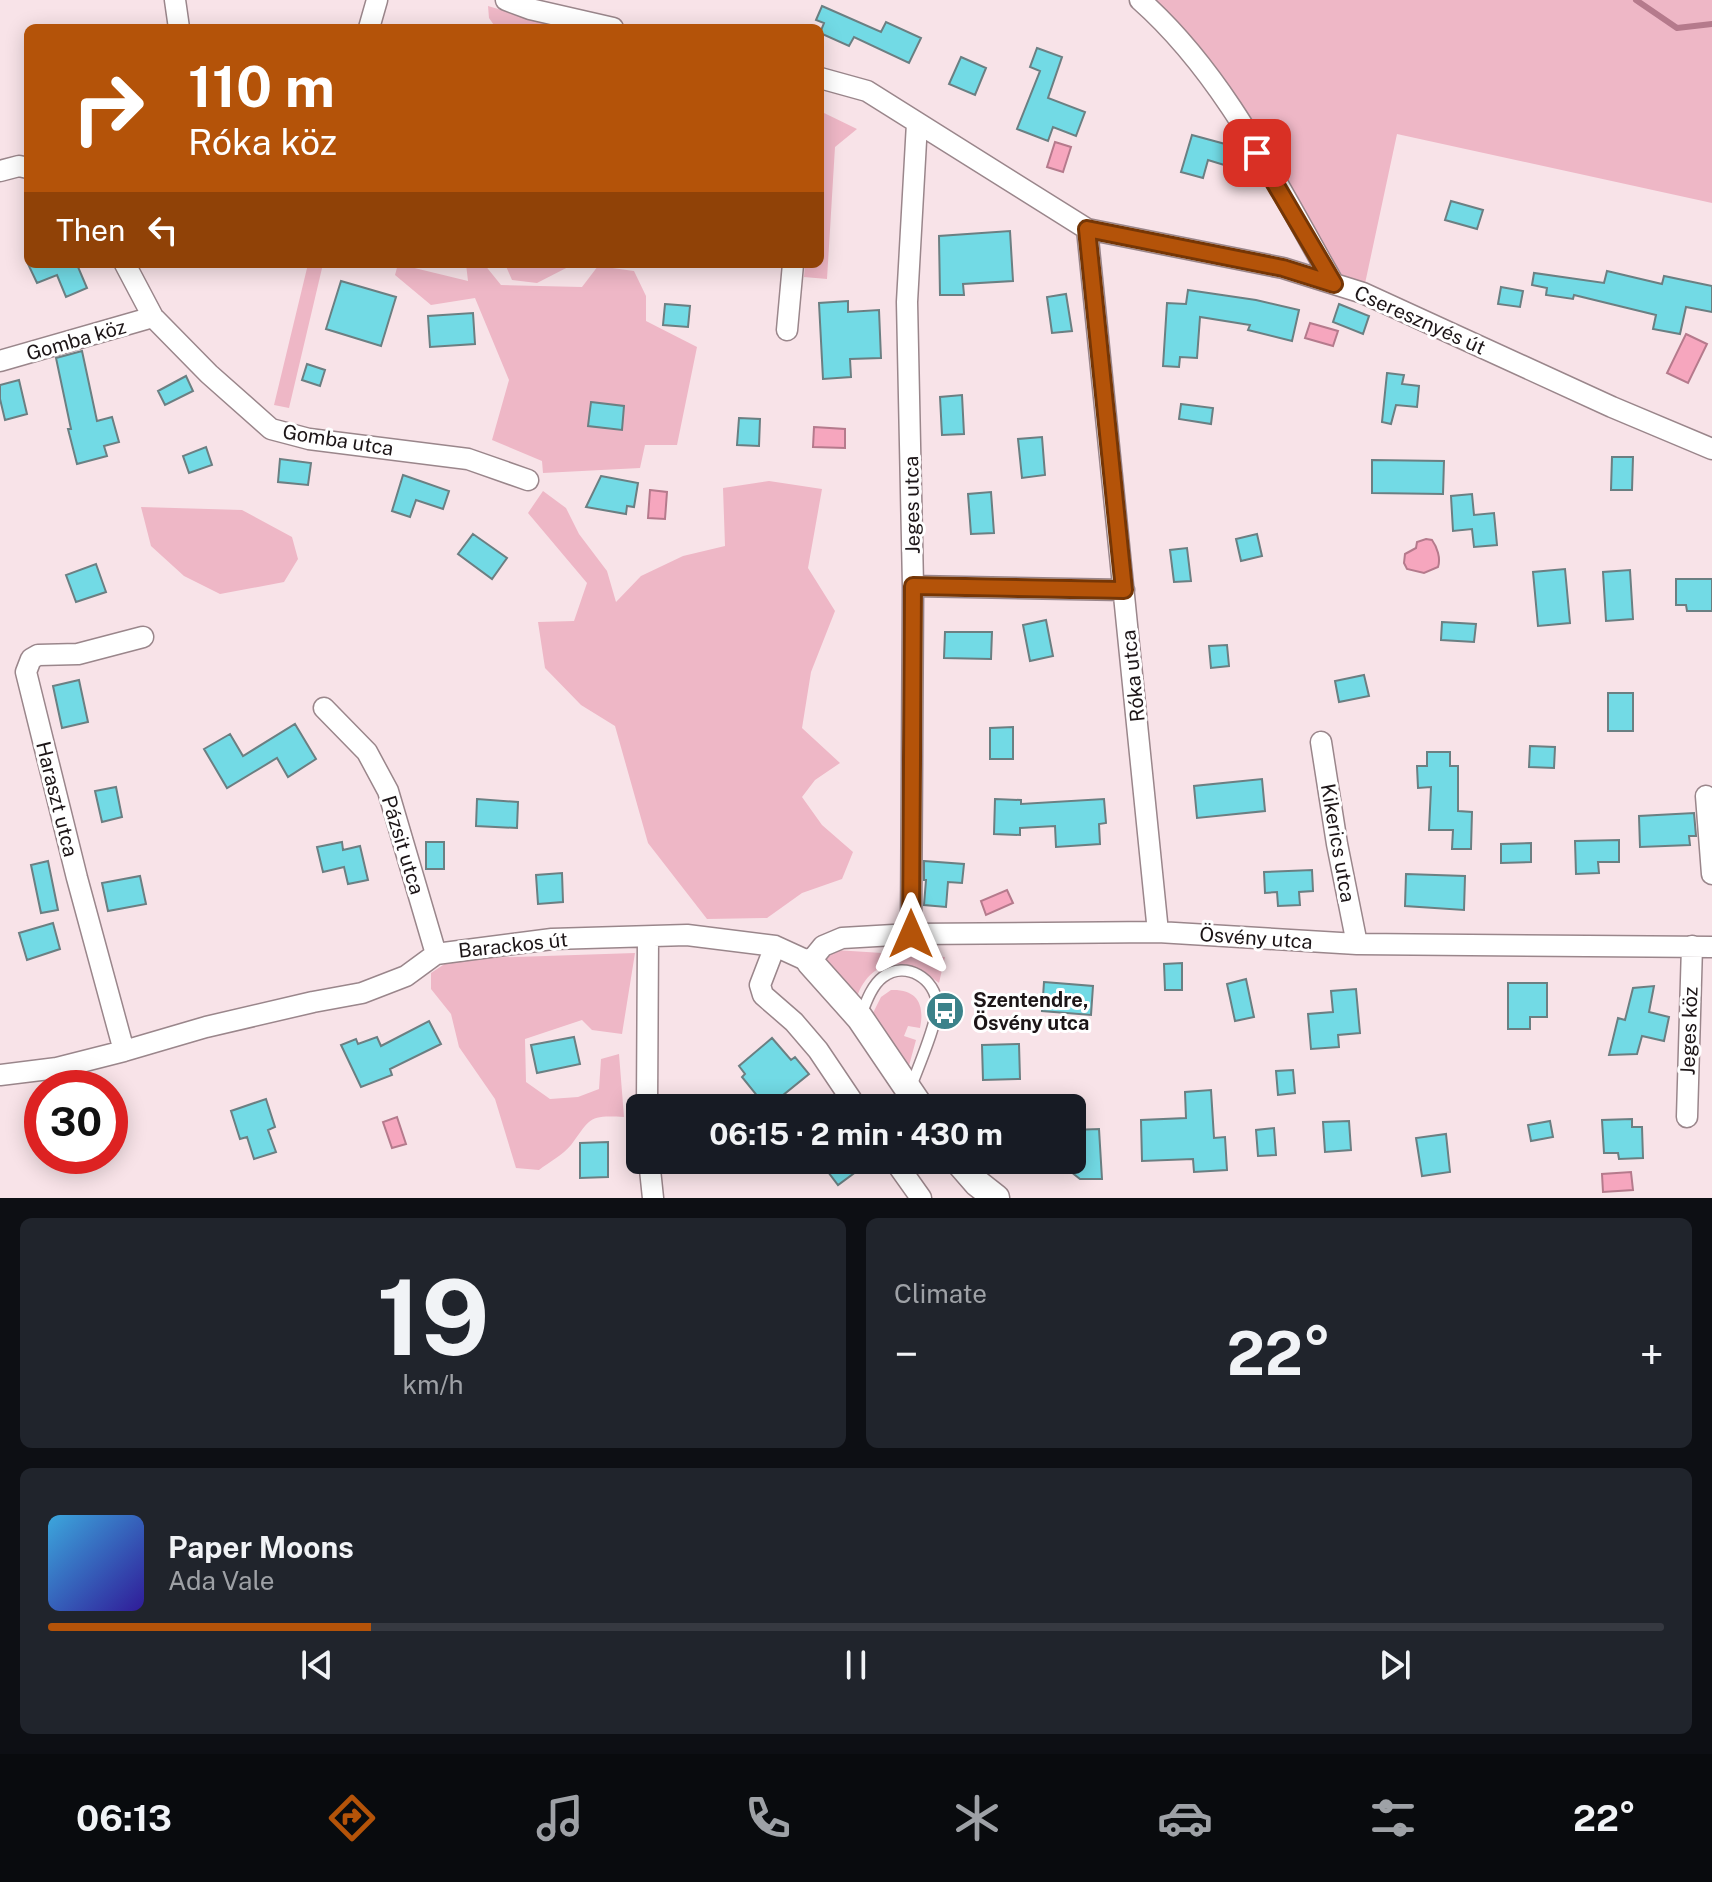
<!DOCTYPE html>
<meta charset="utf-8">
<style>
:root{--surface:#171b24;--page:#20242c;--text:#f1f3f6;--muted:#9ea1a6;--line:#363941;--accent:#b45309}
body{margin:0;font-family:"Public Sans",sans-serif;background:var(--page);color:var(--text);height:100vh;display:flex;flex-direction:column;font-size:30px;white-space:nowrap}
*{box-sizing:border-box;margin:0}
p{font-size:26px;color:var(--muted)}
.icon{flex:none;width:44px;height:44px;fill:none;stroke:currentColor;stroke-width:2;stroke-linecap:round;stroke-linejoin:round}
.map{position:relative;height:1198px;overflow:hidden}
.side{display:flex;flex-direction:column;gap:20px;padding:20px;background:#0d0f14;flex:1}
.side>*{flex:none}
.guide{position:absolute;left:24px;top:24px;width:800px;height:244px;border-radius:12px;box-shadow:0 4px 20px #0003;background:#b45309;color:#fff;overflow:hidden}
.speed{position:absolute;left:24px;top:1070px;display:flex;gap:16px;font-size:40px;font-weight:700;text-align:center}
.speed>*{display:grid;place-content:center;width:104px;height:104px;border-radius:50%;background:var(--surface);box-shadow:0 4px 20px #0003;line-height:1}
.speed .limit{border:12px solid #d22;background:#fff;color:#111}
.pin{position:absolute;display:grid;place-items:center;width:68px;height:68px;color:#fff;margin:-34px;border-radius:16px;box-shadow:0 4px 12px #0006}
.me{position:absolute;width:88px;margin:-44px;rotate:0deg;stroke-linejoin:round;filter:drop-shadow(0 0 6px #0008)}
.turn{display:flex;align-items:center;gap:28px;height:168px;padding:0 32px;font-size:36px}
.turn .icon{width:104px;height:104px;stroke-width:2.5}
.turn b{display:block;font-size:56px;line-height:68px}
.then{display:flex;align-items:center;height:76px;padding:0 32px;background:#0003;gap:16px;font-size:30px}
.big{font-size:60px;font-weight:700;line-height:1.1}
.side .tile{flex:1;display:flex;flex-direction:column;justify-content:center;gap:12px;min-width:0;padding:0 28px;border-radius:12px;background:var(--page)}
.side .dial{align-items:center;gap:0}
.dial b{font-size:104px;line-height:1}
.song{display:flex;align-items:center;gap:24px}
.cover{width:96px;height:96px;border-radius:12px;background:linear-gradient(135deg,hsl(200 70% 55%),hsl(250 70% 35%))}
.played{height:8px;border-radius:4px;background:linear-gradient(90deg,var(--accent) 20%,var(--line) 20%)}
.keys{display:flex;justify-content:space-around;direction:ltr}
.heat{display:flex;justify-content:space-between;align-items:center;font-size:44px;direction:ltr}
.side .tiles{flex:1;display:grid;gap:20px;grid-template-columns:1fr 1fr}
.tile:last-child{grid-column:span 2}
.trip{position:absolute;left:626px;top:1094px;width:460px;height:80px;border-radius:12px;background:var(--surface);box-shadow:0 4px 20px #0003;font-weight:700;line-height:80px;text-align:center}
.tab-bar{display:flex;height:128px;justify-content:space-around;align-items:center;background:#090b0e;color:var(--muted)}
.tab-bar .icon{width:56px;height:56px}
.tab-bar .active{color:var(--accent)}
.tab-bar b{font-size:36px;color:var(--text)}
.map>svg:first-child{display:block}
</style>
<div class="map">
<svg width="1712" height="1198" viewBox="0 0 1712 1198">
<rect width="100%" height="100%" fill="#f8e3e8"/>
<path fill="#eeb7c6" d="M1140,0h572v203l-315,-69 -34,159 -29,-9 -61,-106z
M488,6l74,22h-66l-7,-10z
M820,111l37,18 -22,18 -8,132 -23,-2 1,-13h15z
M308,264h15l-34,144 -15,-3z
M398,264l70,17 -2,-17h18l17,21 81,2 16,-21 36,5 12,25v25l51,26 -20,98h-32l-5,23 -97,5 -1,-12 -50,-21 17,-60 -34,-82 -44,7 -36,-30z
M505,264h69l-37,19 -25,-3z
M769,481l53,8 -14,79 27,43 -24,61 -9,56 38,35 -25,17 -13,17 20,28 31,27 -11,27 -40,14 -35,25 -60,1 -59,-76 -33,-117 -34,-21 -36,-37 -7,-46 36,-1 13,-38 -59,-70 15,-22 23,17 13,26 28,37 9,31 25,-26 42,-20 42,-10 -2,-58z
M141,507l101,3 50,27 6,22 -14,23 -64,12 -36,-18 -33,-30z
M835,950l110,7 -6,26c-7,-5 -14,-12 -22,-15 -28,-11 -51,2 -60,29l-31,-30 1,-11z
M635,953l-13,81 -30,-4 -10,-10 -57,19 1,43 24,17 28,-2 21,-8 2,-30 18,-5 5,63c-36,-2 -33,1 -53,28 -8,10 -22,17 -32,25l-23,-2 -21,-69 -36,-52 -8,-33 -20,-25v-16l21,-14z
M891,990c26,-1 34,14 29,38l-12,-2 -4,10 12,4 -9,33 -37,-54 11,-22z"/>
<path fill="#f6a6be" stroke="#b57a8c" stroke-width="2" d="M1055,142l16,5 -8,25 -16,-5z
M1310,323l28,8 -5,15 -28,-8z
M1686,334l21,10 -19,39 -21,-10z
M814,427l31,2v19l-32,-1z
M650,490l17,2 -2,27 -17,-1z
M1426,539l6,1c5,7 9,18 6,27l-14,6 -17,-4 -3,-6 1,-9 11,-6 1,-6z
M1007,890l6,13 -27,12 -5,-14z
M397,1117l9,27 -14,4 -9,-26z
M1631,1172l2,18 -30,2 -1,-18z"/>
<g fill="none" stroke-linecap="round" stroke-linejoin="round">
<path stroke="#b57a8c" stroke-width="6" d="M1636,0l41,28 35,-4"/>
</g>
<path fill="#72dae5" stroke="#6b7f82" stroke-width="2" d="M822,6l59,26 5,-10 35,16 -12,25 -55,-26 -5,9 -29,-13 4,-10 -8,-3z
M1037,48l25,9 -14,41 37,14 -9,24 -23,-9 -5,14 -31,-12 23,-58 -10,-4z
M961,57l25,11 -11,27 -26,-11z
M1192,135l48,13 -6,20 -26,-8 -5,18 -22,-6z
M1451,201l32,9 -6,19 -32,-9z
M1010,231l3,50 -50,3 1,11h-24l-1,-59z
M28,264h55l-5,3 9,21 -21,9 -9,-22 -20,8z
M1607,271l55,13 2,-8 48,10v26l-26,-5 -6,27 -27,-5 3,-14 -82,-20 -1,4 -27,-4 1,-7 -15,-3 2,-12 70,10z
M341,281l55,16 -15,49 -55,-17z
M1501,287l22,4 -3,16 -22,-3z
M1188,290l68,10 43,10 -7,31 -44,-11 2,-5 -50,-8 -3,41 -17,-1 -1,10 -16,-1 4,-63 19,1z
M1066,294l6,37 -20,2 -5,-36z
M848,301v11l31,-2 2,48 -31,1 1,18 -28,2 -4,-76z
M665,304l25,2 -2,21 -25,-2z
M1339,304l30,12 -6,18 -30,-12z
M473,313l2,31 -45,3 -2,-31z
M82,351l15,70 15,-4 7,25 -15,4 3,10 -30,8 -9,-35h3l-15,-71z
M307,364l18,6 -5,16 -18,-6z
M1387,373l17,2 -2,9 17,2 -2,21 -21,-2 -5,19 -9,-2z
M186,376l7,15 -28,14 -7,-14z
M19,380l8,34 -22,6 -5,-21v-14z
M962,395l2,39 -22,1 -2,-38z
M591,402l33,4 -2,24 -34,-4z
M1181,404l32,4 -2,16 -32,-5z
M739,418l21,1 -1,27 -22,-1z
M1042,437l3,38 -23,3 -4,-39z
M206,447l6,18 -23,8 -6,-17z
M1612,457h21l-1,33h-21z
M280,459l31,4 -3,22 -30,-3z
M1372,460l72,1 -1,33 -71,-1z
M403,475l46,16 -6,18 -27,-9 -6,17 -18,-6z
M601,476l37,7 -4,24 -7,-1 -1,8 -40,-7z
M991,492l3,41 -23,1 -3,-40z
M1472,494l2,21 20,-2 3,32 -23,2 -2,-18 -19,2 -2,-35z
M473,534l34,24 -15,21 -34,-25z
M1257,534l5,22 -21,5 -5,-22z
M1187,548l4,33 -17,1 -4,-32z
M96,564l10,28 -30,10 -10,-27z
M1565,569l5,54 -32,3 -5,-54z
M1630,570l3,49 -27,2 -3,-49z
M1676,579h36v32h-25l-1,-6h-10z
M1046,620l7,36 -23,5 -7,-36z
M1442,622l34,2 -2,18 -33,-2z
M945,632h47l-1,27 -47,-1z
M1227,645l2,21 -18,2 -2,-22z
M1364,675l5,21 -30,6 -4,-21z
M79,680l9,42 -26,6 -9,-42z
M1608,693h25v38h-25z
M295,724l21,35 -28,18 -11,-19 -50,30 -23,-39 26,-15 13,22z
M1013,727v32h-23v-31z
M1530,746l25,1 -1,21 -25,-1z
M1427,752h23v14h8v45l14,1 -1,37h-19l1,-19h-24l2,-43 -13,1 -1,-22h10z
M1262,779l3,32 -68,7 -3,-32z
M116,787l6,30 -20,5 -7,-31z
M477,799l41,3 -1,26 -41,-2z
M995,799l26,1v4l83,-5 2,24 -7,1 1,20 -44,3 -1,-21 -35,2v7l-26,-1z
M1694,813l2,23h-7l1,9 -50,2 -1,-31z
M1619,840v22h-21l1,11 -23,1 -1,-33z
M342,842l1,8 17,-4 8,34 -20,4 -4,-17 -21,5 -6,-25z
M426,842h18v27h-18z
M1531,843v19l-30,1v-19z
M48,861l10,49 -17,3 -10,-48z
M924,861l40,3 -2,19 -14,-1 -2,25 -22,-2 2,-25h-2z
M1312,870l1,21 -14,1 1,13 -22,1 -1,-14 -12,1 -1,-21z
M562,873l1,29 -25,2 -2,-29z
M1406,874l59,2 -1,34 -59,-4z
M140,876l6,28 -38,7 -6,-28z
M53,923l7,26 -33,11 -8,-27z
M1182,963v27h-17l-1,-26z
M1246,979l8,38 -19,4 -8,-37z
M1044,982l49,4 -2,29 -49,-4z
M1508,983h39v34h-17v12h-22z
M1654,986l-5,26 20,5 -5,24 -22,-5 -5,18 -28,1 9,-37 7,2 8,-32z
M1356,989l4,44 -22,2 1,12 -28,2 -3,-35 25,-2 -2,-21z
M429,1021l12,23 -51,25 2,6 -31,12 -20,-42 15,-6 2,5 19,-7 4,9z
M574,1037l6,27 -43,9 -6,-28z
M772,1038l19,22 4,-3 14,17 -42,34 -25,-31 3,-3 -6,-8z
M1019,1044l1,35 -37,1 -1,-35z
M1293,1070l2,23 -17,2 -2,-24z
M1211,1090l3,48 11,-1 2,33 -33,2 -1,-13 -51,2 -1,-41 45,-2 -1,-26z
M266,1099l9,28 -7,3 8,22 -22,7 -7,-22 -7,2 -9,-28z
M1632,1119v8h10l1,31 -24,1 -1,-6h-14l-2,-33z
M1349,1121l2,29 -26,2 -2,-30z
M1550,1121l3,16 -22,4 -3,-16z
M1274,1128l2,27 -18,1 -2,-26z
M1099,1129l3,50h-22l-24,-19h16v-30z
M1446,1134l4,38 -28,4 -6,-38z
M608,1142v35l-28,1v-35z
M819,1160h53l-34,25z"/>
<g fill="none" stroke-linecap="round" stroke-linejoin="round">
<g stroke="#9a868b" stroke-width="13">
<path id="service" d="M861,1015c5,-13 11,-30 22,-38 23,-17 53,2 54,28 1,17 -20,65 -27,84"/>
</g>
<g stroke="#9a868b" stroke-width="23">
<path id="minor" d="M175,0l4,28
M506,0l24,9 83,19
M1140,0c86,76 137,185 194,284
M369,28l8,-28
M820,78l47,13 220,138 196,39 80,25 249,114 100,42
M0,171l19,-5 9,2
M1087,229l71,703
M125,264l28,53 56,57 62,55 38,10 159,20 60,21
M787,330l6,-66
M0,361l153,-44
M913,586l211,4
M324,708l43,44 21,39 48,163
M1321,742l16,102 20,100
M1706,796l6,78
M911,934l2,-348 -6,-284 10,-179
M775,946l-15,39 3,10 31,27 24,28 39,58
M124,1051l-47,-173 -51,-206 5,-13 7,-4 40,-1 65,-17
M0,1075l57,-7 67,-17 82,-24 107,-25 49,-9 44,-17 30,-22 116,-15 135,-4 88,11 35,16 13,-16 19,-8 69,-4 247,-2 199,12 355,3
M647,1108l1,-171
M1687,1117l5,-171
M649,1160l4,38
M894,1160l27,38"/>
</g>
<g stroke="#9a868b" stroke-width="29">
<path id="tertiary" d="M810,962l50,56 61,90
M957,1160l20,23 19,15"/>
</g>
<use href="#service" stroke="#fff" stroke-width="10"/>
<use href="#minor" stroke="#fff" stroke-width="20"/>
<use href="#tertiary" stroke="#fff" stroke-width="26"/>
</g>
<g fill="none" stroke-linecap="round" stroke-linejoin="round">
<g stroke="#753606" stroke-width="20">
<path id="route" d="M911,934l2,-348 211,4 -37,-361 196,39 51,16 -77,-131"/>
</g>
<use href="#route" stroke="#b45309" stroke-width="14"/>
</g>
<defs>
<g id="bus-disc" transform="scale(2)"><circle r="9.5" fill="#3b828a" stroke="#fff"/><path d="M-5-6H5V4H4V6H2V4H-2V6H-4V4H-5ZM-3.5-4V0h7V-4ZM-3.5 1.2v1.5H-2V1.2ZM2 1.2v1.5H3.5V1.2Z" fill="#fff"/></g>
</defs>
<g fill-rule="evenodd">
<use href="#bus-disc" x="945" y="1011"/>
</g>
<g text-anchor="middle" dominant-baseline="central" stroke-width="6" stroke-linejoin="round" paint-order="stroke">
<g font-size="20" fill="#1c1517" stroke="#fff">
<text transform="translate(1420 320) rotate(24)">Cseresznyés út</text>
<text transform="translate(76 340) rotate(-16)">Gomba köz</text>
<text transform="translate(338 440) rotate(9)">Gomba utca</text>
<text transform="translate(912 505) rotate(-91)">Jeges utca</text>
<text transform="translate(1133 676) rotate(-96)">Róka utca</text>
<text transform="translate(57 799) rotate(76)">Haraszt utca</text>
<text transform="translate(1338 843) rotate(80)">Kikerics utca</text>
<text transform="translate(403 845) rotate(73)">Pázsit utca</text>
<text transform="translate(1256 938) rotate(4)">Ösvény utca</text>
<text transform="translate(513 945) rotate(-6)">Barackos út</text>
<text transform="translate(1689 1031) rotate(-88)">Jeges köz</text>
</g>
<g font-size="20" font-weight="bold" fill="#1c1517" stroke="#fff" text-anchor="start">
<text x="973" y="1000">Szentendre,<tspan x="973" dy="23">Ösvény utca</tspan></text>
</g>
</g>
</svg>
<div class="speed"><div class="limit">30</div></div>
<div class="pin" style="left:1257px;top:153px;background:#d93025"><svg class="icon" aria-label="arrive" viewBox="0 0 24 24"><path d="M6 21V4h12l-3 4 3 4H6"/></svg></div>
<svg class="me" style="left:911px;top:934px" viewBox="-20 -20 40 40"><path d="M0-17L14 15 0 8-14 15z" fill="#b45309" stroke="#fff" stroke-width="4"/></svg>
<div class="trip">06:15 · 2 min · 430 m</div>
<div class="guide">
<div class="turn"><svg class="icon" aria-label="right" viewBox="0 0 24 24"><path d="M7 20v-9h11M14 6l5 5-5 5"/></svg><div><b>110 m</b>Róka köz</div></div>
<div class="then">Then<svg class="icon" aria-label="left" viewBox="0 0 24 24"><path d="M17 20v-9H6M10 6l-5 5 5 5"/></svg></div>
</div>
</div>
<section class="side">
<div class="tiles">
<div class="tile dial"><b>19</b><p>km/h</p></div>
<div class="tile"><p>Climate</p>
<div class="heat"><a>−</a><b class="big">22°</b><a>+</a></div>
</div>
<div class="tile">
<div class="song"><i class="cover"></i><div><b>Paper Moons</b><p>Ada Vale</p></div></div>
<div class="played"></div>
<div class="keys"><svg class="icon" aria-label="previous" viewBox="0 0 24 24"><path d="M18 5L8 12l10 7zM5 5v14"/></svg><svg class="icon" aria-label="pause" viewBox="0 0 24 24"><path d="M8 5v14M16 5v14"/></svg><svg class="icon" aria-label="next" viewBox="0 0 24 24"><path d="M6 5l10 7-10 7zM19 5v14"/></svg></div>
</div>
</div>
</section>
<nav class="tab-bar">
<b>06:13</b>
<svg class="icon active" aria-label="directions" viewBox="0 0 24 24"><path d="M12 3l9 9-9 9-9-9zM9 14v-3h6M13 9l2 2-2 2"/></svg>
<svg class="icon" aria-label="music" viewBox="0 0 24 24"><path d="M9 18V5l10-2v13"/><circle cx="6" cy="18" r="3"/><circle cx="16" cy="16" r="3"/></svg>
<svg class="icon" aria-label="phone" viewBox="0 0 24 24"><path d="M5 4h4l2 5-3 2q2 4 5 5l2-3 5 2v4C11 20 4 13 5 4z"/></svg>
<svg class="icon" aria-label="climate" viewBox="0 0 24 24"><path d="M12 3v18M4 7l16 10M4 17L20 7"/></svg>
<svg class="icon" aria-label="car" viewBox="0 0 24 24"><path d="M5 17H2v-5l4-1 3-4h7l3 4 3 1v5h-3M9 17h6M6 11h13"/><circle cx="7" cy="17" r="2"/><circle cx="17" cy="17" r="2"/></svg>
<svg class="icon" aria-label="filters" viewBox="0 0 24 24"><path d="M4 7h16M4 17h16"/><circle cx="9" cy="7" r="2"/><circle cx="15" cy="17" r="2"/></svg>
<b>22°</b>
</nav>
